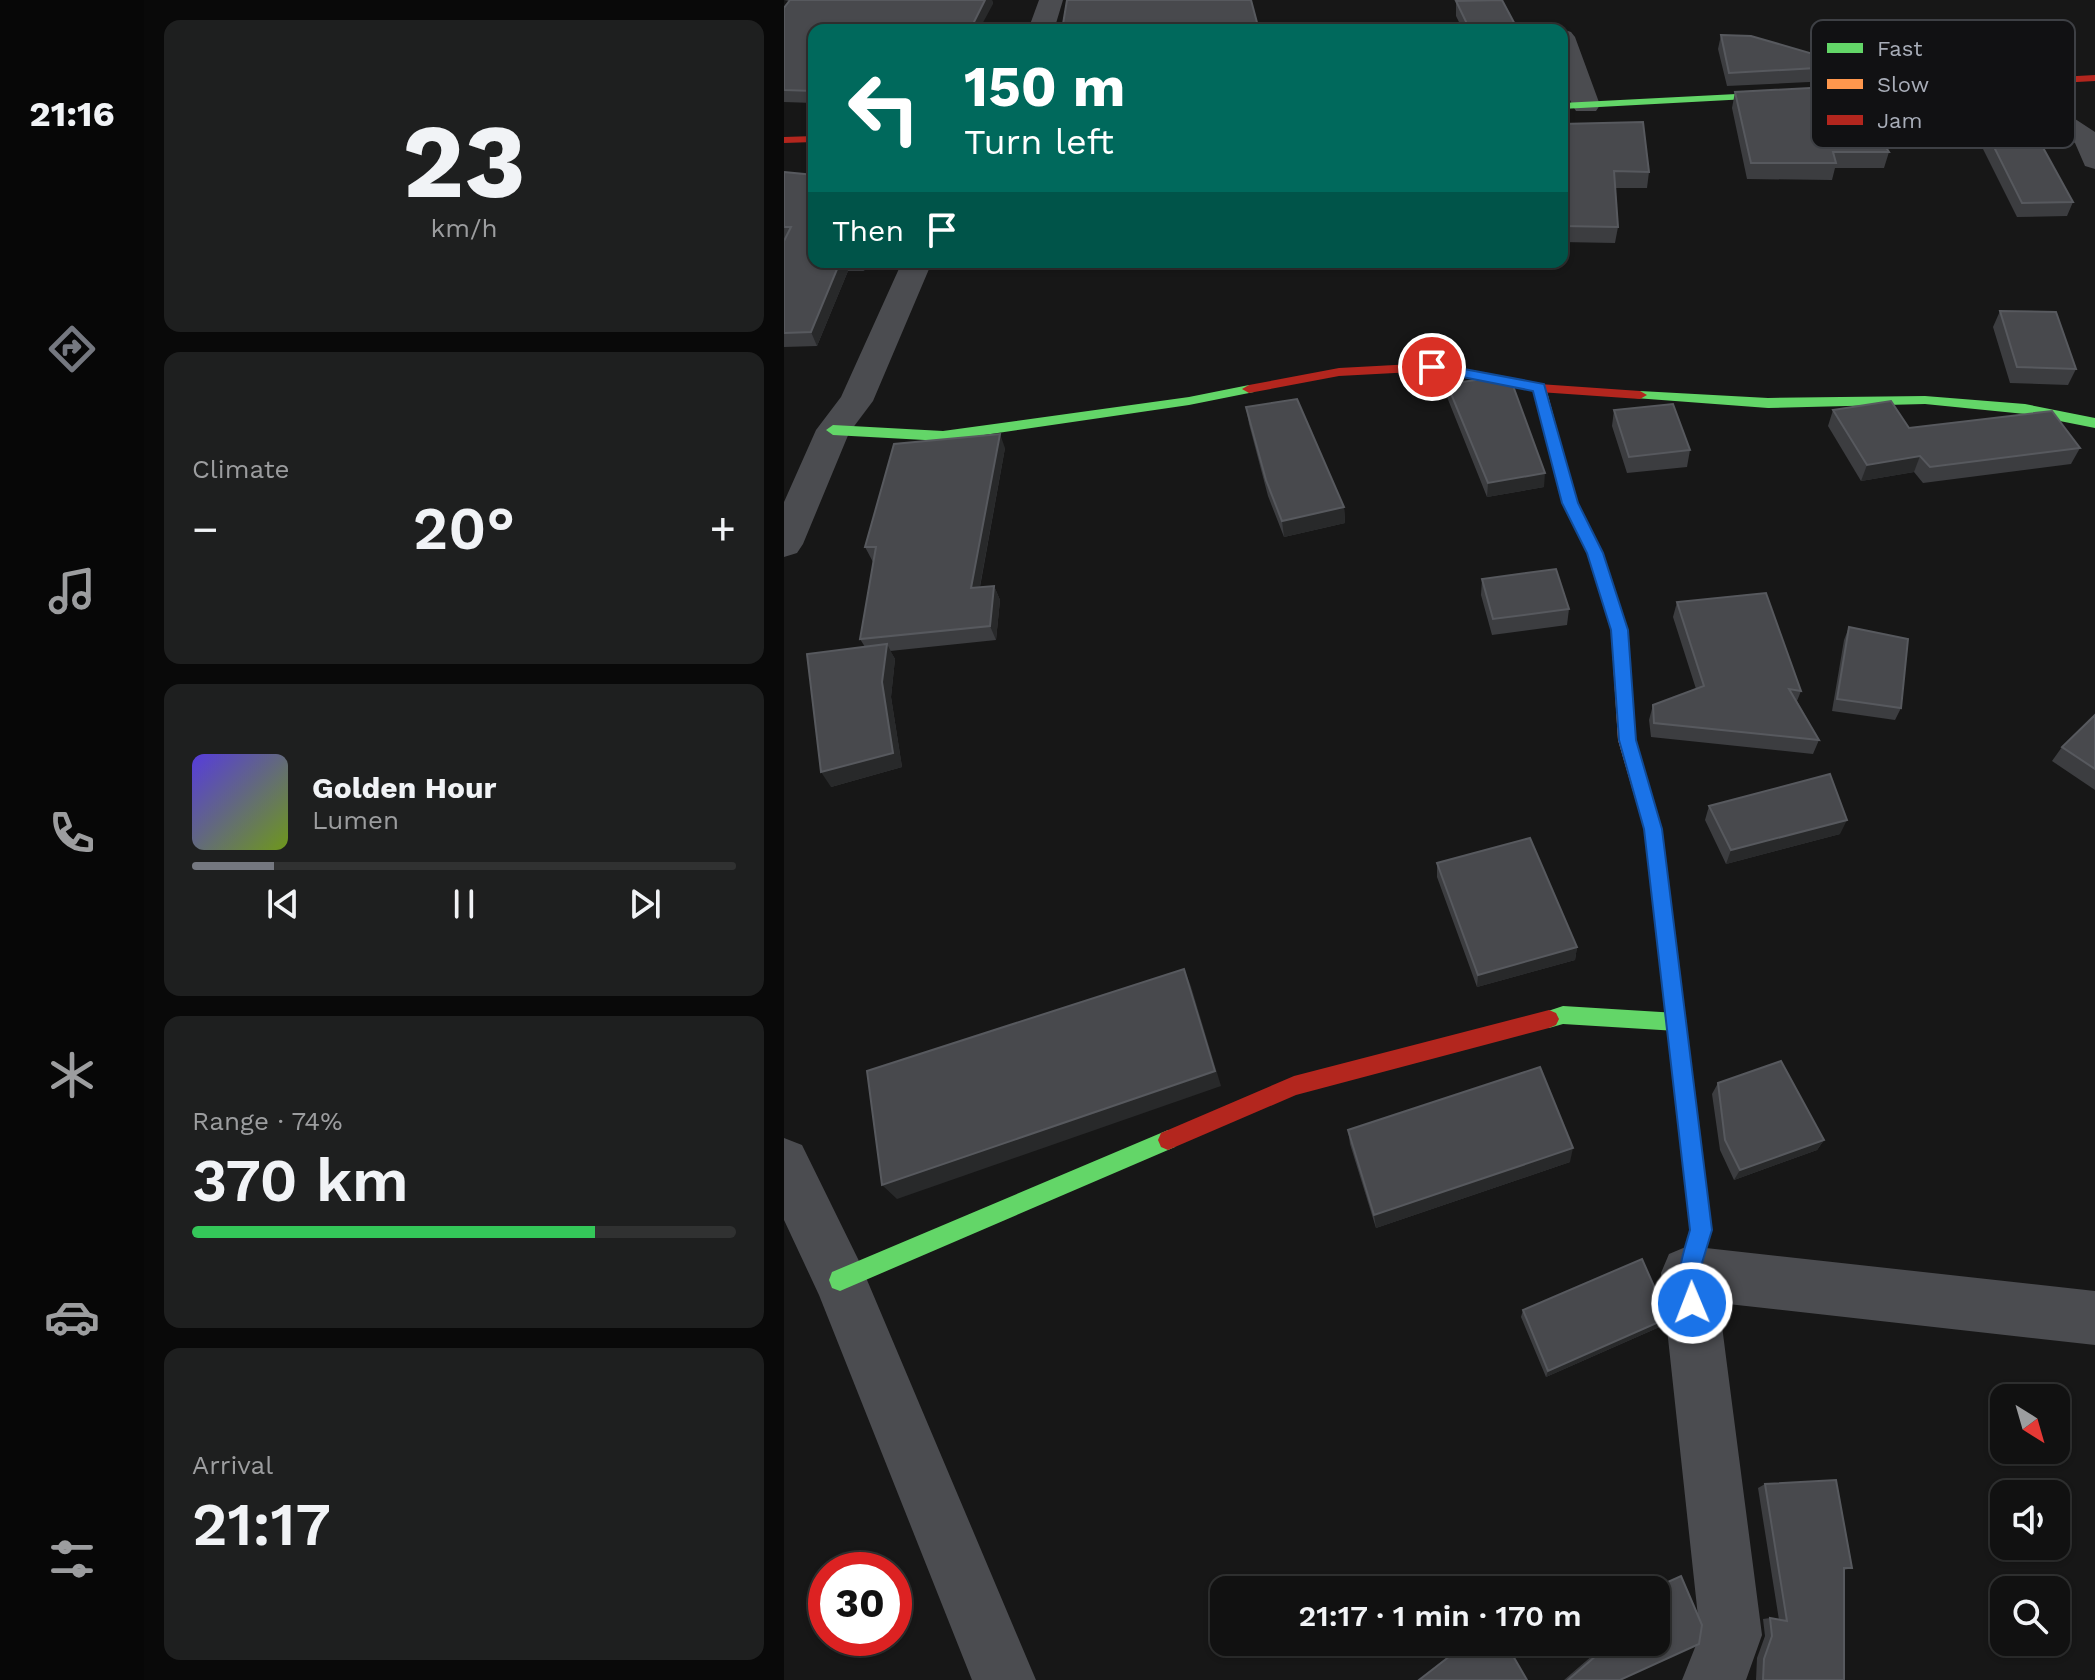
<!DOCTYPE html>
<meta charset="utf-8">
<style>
:root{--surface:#111;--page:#1e1f1f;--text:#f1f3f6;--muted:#9c9d9f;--line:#303131;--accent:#757880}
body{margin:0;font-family:"Work Sans",sans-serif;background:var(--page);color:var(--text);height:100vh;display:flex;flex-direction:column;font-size:30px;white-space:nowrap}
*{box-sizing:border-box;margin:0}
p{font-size:26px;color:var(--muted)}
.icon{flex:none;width:44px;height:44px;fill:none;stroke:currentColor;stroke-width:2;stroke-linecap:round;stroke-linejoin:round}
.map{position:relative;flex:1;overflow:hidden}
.side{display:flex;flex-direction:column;gap:20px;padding:20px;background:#090909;width:640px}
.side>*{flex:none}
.top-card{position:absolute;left:24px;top:24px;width:760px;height:244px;border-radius:16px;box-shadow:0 2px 6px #0004,0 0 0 2px var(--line);background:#00695c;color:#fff;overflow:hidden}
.needle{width:52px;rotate:143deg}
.buttons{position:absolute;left:1206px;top:1384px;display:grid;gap:16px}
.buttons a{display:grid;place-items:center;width:80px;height:80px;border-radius:16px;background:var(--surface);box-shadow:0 2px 6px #0004,0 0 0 2px var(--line);font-size:40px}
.speed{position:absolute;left:24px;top:1552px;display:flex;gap:16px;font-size:40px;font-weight:700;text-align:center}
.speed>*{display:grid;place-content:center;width:104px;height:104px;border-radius:50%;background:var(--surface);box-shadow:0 2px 6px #0004,0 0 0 2px var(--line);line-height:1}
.speed .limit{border:12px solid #d22;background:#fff;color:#111}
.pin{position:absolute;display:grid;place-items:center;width:68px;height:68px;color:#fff;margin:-34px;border:4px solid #fff;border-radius:50%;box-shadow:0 2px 8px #0007}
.me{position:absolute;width:88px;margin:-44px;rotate:359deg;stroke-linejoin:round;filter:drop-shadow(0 0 6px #0008)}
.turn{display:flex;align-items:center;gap:28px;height:168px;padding:0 24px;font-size:36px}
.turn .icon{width:104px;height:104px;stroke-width:2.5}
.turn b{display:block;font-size:56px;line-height:68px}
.then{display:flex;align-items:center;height:76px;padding:0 24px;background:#0003;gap:16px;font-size:30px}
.big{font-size:60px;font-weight:600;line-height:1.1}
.side .tile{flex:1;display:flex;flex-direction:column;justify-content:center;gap:12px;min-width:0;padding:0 28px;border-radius:16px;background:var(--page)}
.side .dial{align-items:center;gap:0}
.dial b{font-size:104px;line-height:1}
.song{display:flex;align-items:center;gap:24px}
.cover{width:96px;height:96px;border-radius:12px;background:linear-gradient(135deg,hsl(250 70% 55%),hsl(80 70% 35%))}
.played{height:8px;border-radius:4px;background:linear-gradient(90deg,var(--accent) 15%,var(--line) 15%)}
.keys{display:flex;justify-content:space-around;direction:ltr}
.heat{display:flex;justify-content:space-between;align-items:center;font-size:44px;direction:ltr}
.charge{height:12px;border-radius:6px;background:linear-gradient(90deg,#34c759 74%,var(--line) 0)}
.trip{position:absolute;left:426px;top:1576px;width:460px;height:80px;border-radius:16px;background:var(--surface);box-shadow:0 2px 6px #0004,0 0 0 2px var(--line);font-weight:600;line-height:80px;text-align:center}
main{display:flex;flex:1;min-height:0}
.tab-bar{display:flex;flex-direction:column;width:144px;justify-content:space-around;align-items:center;background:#070707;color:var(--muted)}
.tab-bar .icon{width:56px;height:56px}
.tab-bar .on{color:var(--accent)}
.tab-bar b{font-size:36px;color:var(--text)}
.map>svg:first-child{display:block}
</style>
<main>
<nav class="tab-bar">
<b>21:16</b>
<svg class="icon on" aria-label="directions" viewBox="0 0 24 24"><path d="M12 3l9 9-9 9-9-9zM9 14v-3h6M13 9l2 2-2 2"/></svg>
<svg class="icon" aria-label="music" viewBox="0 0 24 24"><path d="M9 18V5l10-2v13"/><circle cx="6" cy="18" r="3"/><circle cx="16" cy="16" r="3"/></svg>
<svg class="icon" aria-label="phone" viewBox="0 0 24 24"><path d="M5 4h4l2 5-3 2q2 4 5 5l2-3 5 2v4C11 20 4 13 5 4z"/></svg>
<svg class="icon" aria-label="climate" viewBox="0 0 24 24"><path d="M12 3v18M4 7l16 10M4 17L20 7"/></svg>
<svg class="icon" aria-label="car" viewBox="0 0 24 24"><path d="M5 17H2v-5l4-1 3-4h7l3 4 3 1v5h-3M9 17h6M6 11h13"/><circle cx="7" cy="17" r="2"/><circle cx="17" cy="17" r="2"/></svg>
<svg class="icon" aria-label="filters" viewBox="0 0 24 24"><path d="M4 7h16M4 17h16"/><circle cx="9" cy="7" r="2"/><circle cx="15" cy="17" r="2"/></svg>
</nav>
<section class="side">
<div class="tile dial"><b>23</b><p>km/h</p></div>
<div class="tile"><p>Climate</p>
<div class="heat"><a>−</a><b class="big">20°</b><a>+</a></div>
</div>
<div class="tile">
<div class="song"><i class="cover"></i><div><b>Golden Hour</b><p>Lumen</p></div></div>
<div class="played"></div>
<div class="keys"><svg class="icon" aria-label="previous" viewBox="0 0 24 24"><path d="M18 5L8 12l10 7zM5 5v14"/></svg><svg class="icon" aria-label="pause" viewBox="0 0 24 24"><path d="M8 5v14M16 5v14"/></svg><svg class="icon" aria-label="next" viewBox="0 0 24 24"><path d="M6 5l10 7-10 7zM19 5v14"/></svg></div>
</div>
<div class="tile"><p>Range · 74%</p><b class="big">370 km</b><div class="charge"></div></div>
<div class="tile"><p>Arrival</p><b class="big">21:17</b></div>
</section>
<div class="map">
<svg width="1311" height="1680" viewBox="0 0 1311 1680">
<rect width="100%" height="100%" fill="#171717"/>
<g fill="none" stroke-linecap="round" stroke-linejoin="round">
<path fill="#4b4c50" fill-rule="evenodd" d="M255,0h24l-9,30h-26z
M778,29l9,3 4,5 25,68 -4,6h-20c-16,-24 -14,-53 -14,-81h-3z
M1223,75l9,2 22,26 28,10 29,19v37l-10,-3 -10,-23 -29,-18 -28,-10 -24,-32 4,-6z
M118,262h30l-59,139 -24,32 -46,111 -6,9 -13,4v-55l32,-72 25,-33z
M0,1138l18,7 57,116 177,419h-64l-153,-385 -35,-75z
M904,1246l407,45v54l-376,-42 43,332 -16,45h-64l18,-45 -39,-362 8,-19z"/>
<path fill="#63d668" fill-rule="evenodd" d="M1108,86l5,3 -1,2 -334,18v-6z
M465,385l5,1v6l-65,13 -246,36 -110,-6 -7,-5 7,-5 110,6 246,-34z
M856,391l128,7 157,-2 100,8 70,14v10l-70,-14 -100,-10 -157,4 -133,-10v-6z
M779,1006l114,7 7,3 3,6 -3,6 -7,3 -114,-7 -14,4 -7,-3 -3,-6 3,-6z
M384,1130l7,3 3,7 -3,7 -335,144 -8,-3 -3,-8 3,-8z"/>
<path fill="#ff974d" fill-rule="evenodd" d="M755,384l7,4 31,115 26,50 24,77 9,110 26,89 28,227 -3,7 -7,2 -7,-2 -3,-7 -26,-227 -26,-89 -7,-110 -24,-77 -24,-50 -31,-115z"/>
<path fill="#b3261e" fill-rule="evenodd" d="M1311,75v6l-203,11 -5,-3 5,-3z
M30,136v6l-30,1v-6z
M648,363l107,21 101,7 7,4 -7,4 -101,-7 -107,-21 -93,5 -90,17 -7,-4 7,-4 90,-17z
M765,1010l7,3 3,6 -3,6 -7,3 -253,67 -128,55 -7,-3 -3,-7 3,-7 133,-57z
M896,1047l7,2 3,7 22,174 -16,51 -8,3 -8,-3 -3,-8 13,-43 -20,-174 3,-7z"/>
</g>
<path fill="#3c3d40" d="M0,0h208l1,4 -179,26v73l-30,-1v-94l5,-7z
M672,1l62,29h-55l-7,-14z
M937,35l112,32 -3,14 -103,5 -9,-37z
M951,92l154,60 -5,16h-49l-3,12 -85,-1 -15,-71z
M778,124l87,48 -2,16h-32l3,39 -3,16 -53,-1z
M1200,127l89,75 -6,14 -50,1 -38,-76z
M0,172l30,90h54l-4,9h-16l-31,75 -33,1z
M1216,311l76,58 -8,16 -58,-2 -17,-56z
M663,384l97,103 -57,10 -40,-100z
M462,407l98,100 1,16 -61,14 -16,-41 -19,-72z
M830,410l76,40 -3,17 -60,6 -15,-47z
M1049,410l76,18 171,20 -9,16 -148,19 -9,-11 -53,9 -33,-55z
M221,448l-25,139 14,-1 6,14 -4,40 -106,11 5,8 -4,38 11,70 -71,20 34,-140 -5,-8 13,-77 -8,-15z
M698,579l87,30 -2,16 -75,10 -11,-40z
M893,602l124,89 -4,10 22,39 -6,14 -162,-17 -2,-17 4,-15 43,-16 -23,-72z
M1065,627l52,81 -6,12 -63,-9 12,-71z
M1311,715v75l-43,-29 10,-14z
M925,806l131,28 -114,30 -21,-44z
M653,863l140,84 -2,13 -98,27 -40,-110z
M934,1083l106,57 -7,10 -83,30 -14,-30 -8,-56z
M564,1130l222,32 -194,66 -26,-84z
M739,1310l141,15 -118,52 -25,-60z
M981,1484l87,84 -8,2v110h-88l1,-22 8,-22 -2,-17 7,-1 9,2 -21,-132z
M897,1576l21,49 -3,19 -79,36h-56l44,-38h48v-52h-8z"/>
<path fill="#28292a" d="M198,0h10l1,4 -14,26h-9z
M56,262h4l4,9 -31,75 -6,-14z
M76,262h8l-4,9z
M216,434l5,14 -28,154 -6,-14z
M1136,456l-6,16 -53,9 6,-16z
M761,473l-1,14 -57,10 1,-14z
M560,507l1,16 -61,14 -2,-16z
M210,586l6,14 -4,40 -6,-14z
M103,644l8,15 -4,38 11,70 -71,20 -10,-15 61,-90z
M1063,820l-7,14 -114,30 5,-14z
M793,947l-2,13 -98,27 1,-12z
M400,969l7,17 30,100 -324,113 -15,-14z
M1040,1140l-7,10 -83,30 6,-10z
M789,1148l-3,14 -194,66 -2,-13z
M884,1318l-4,7 -118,52 2,-6z"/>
<path fill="#48494d" stroke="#57595e" stroke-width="2" d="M6,0h195l-15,30h-156v61l-30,-1v-82z
M283,0h184l8,30h-197z
M718,0l16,30h-48l-14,-29z
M937,35l30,1 76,22 6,9 -104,6z
M1063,86l42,66h-56l3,11h-85l-16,-71z
M1216,108l25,7 48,87 -51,1 -38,-76z
M859,122l6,50 -35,-1 4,56 -56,-1v-102z
M0,172l30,3v87h26l-29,70 -27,1v-92l7,-14h-7z
M1216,311l56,1 20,57 -59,-2z
M706,378l22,5 33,90 -57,10 -41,-99z
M513,399l47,108 -62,14 -16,-41 -20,-73z
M1107,401l18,27 143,-17 28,37 -150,19 -10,-11 -53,9 -34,-55z
M889,404l17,46 -61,7 -15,-47z
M216,434l-29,154 23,-2 -4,40 -130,13 16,-92h-11l29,-103z
M772,569l13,40 -76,10 -11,-40z
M982,593l35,98 -12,-2 30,51 -165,-17 -1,-18 51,-19 -27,-84z
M1065,627l59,12 -7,69 -64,-9z
M103,644l-5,38 11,71 -72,19 -14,-118z
M1311,715v54l-33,-22z
M1046,774l17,46 -116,30 -22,-44z
M746,838l47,109 -99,28 -41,-112z
M400,969l31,102 -333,114 -15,-114z
M997,1061l43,79 -84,30 -15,-30 -7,-57z
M756,1067l33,81 -199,67 -26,-85z
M858,1259l26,59 -120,53 -25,-61z
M1052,1480l16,88h-8v112h-81l1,-21 8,-23 -2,-18 17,3 -22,-137z
M897,1576l21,49 -3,19 -79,36h-52l44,-38h44v-52h-6z
M684,1642h37l22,38h-108z"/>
<path fill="#1a73e8" stroke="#114b97" stroke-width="2" d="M648,363l112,21 34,119 25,50 25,77 8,110 26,89 50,401 -13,43 4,30 -3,8 -8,4 -8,-4c-12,-28 -2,-53 6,-81l-46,-401 -25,-89 -8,-110 -24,-77 -25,-50 -29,-112 -106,-21v-6z"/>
<rect x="1027" y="20" width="264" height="128" rx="12" fill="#111113" stroke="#3e4045" stroke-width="2"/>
<rect x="1043" y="43" width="36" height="10" fill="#63d668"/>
<rect x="1043" y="79" width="36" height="10" fill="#ff974d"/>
<rect x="1043" y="115" width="36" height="10" fill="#b3261e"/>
<g font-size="22" fill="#a8adb8">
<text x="1093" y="56">Fast</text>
<text x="1093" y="92">Slow</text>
<text x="1093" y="128">Jam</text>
</g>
</svg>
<div class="buttons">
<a><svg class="needle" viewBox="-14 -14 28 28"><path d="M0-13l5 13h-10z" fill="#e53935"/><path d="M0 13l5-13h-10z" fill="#9c9d9f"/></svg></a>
<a><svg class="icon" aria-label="sound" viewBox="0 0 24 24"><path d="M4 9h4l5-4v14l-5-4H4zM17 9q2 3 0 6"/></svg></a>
<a><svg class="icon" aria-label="search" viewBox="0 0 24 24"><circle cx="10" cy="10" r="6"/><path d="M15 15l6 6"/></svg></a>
</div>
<div class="speed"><div class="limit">30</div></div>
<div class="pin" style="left:648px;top:367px;background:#d93025"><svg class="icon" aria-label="arrive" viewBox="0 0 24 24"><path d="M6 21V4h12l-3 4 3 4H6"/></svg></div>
<svg class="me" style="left:908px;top:1303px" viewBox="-20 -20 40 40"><circle r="17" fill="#1a73e8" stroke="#fff" stroke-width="3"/><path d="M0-11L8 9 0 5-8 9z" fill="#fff"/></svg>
<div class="trip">21:17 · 1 min · 170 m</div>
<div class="top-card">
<div class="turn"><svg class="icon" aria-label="left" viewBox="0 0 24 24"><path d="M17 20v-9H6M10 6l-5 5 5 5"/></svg><div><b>150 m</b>Turn left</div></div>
<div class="then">Then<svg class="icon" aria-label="arrive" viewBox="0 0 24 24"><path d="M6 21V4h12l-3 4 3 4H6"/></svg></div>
</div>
</div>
</main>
